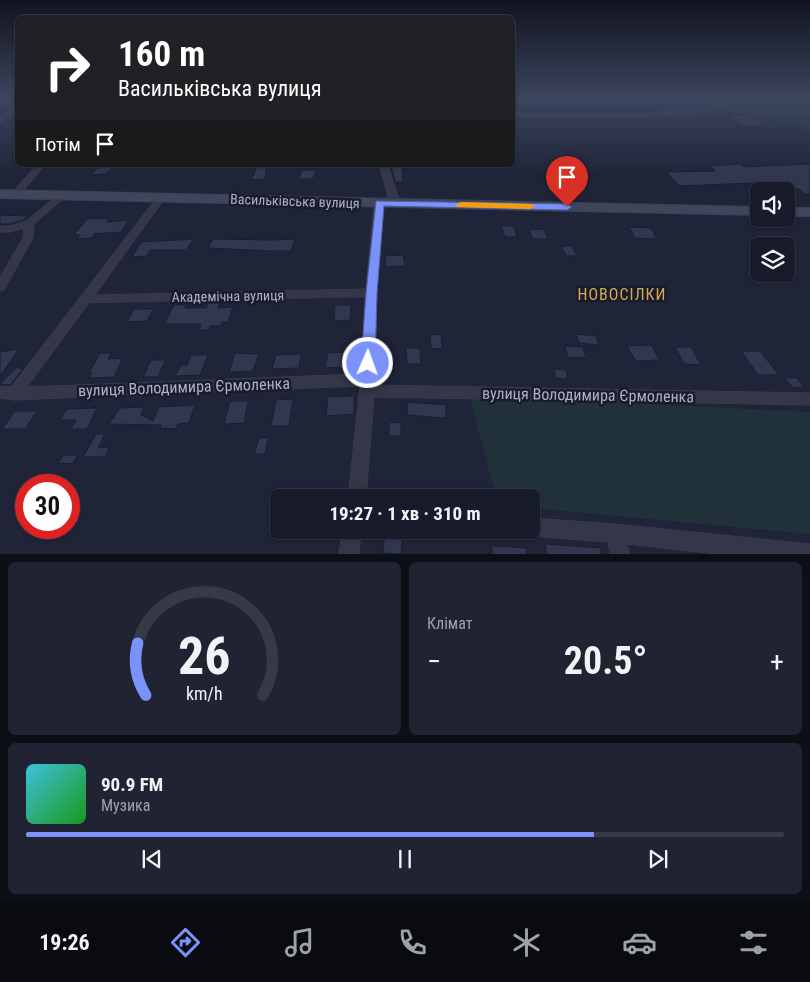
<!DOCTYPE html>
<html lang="uk">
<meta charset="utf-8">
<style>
:root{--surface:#171b2a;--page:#202432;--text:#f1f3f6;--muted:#9ea1a8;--line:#363947;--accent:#7b92fb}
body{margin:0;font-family:"Roboto Condensed",sans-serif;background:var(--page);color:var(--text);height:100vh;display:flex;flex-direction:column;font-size:19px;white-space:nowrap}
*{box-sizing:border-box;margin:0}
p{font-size:16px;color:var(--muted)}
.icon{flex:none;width:28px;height:28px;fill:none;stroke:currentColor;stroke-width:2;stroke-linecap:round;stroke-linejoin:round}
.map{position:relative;height:554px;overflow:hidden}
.details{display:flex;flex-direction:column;gap:8px;padding:8px;background:#0d0f17;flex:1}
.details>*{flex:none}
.guide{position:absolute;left:15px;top:15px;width:500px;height:152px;border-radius:8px;box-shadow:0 1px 4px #0004,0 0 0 1px var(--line);background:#202124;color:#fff;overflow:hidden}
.tools{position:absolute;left:750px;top:182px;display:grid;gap:10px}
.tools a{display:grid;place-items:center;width:45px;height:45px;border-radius:8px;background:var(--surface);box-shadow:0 1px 4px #0004,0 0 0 1px var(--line);font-size:25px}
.speed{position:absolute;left:15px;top:474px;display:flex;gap:10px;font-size:25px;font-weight:700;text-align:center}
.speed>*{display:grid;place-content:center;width:65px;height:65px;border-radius:50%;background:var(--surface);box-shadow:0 1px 4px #0004,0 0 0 1px var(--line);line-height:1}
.speed .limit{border:8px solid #d22;background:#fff;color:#111}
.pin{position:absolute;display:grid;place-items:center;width:42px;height:42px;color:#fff;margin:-51px -21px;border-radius:50% 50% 50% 0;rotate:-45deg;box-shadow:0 0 5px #0007}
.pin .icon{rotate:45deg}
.me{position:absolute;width:55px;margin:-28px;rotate:2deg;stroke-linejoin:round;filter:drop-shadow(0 0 4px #0008)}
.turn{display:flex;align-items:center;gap:18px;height:105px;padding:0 20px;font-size:22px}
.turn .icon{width:65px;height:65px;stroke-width:2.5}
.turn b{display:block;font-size:35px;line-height:42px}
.then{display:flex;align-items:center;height:48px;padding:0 20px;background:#0003;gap:10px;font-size:19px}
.big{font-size:38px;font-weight:700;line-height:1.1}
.details .tile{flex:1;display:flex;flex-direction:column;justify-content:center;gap:8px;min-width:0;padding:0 18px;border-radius:8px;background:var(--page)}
.details .dial{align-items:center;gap:0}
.dial svg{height:130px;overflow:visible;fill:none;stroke:var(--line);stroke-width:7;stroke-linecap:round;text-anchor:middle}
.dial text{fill:var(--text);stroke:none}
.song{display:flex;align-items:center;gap:15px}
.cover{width:60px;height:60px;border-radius:8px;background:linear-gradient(135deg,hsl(190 70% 55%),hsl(120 70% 35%))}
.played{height:5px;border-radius:2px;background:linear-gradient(90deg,var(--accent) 75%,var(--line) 75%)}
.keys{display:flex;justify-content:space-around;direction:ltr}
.heat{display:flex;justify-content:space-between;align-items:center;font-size:28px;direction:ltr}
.details .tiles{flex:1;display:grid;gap:8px;grid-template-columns:1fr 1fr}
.tile:last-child{grid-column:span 2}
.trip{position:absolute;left:270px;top:489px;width:270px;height:50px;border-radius:8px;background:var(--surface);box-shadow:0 1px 4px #0004,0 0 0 1px var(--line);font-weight:700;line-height:50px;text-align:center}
.menu{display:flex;height:80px;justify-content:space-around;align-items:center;background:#090b11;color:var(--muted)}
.menu .icon{width:35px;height:35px}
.menu .active{color:var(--accent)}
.menu b{font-size:22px;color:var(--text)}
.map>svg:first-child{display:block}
</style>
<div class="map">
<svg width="810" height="555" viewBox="0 0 810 555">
<rect width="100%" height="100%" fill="#1f2438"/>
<path fill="#213139" d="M687,99h123v32c-33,-17 -63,-15 -98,-22 -8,-2 -17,-7 -25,-10z
M469,395l341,17v122l-279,-26v-10l-35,-1z"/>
<path fill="#31374f" stroke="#1a1e2e" d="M729,115h22l14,10 -22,1z
M740,164l4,3 66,-3v30h-5l-6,-5 -40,-2 -6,-4 -74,3 -13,-14 50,-1 -7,-5z
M100,165h16l-10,9 -15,1z
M258,165h9l-2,14 -14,1z
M391,165h11l1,17h-8z
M302,170h14l-3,9h-14z
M0,215l28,1 -5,4 -14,4h-9z
M109,218l-2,4 22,-2 -8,12 -27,2 -2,4 -15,1 3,-4h-6l13,-16z
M501,226h13l3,11h-12z
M629,227l22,1 6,11 -22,-1z
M544,229l4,10h-15l-4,-9z
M194,239l-8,11h-36l-3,6 -15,1 9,-15z
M213,239l61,1 21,-1 -4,12h-22l-61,-3z
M561,246h11l5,10h-11z
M403,255l2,11 -19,1 -1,-11z
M209,302h11l-2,6 15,-1 -5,15h-6l-1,4h-11l-2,4h-9l2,-6h-37l10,-19h12l-1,3h21z
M335,305h16l-1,15 -16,1z
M134,309h19l-6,12 -20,1z
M441,334l1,14 -11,1 -1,-14z
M576,334l20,2 3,9 -20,-2z
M651,345l9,15 -24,1 -9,-15z
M565,346l18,1 3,11 -18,-1z
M675,347h16l10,18 -17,-1z
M406,348h14l1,16h-14z
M19,349l-19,27v-24z
M741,351h19l19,24h-21z
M350,352v15l-25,1 3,-15z
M100,353h11l-3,6 15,-1 -9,19 -25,1 3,-5h-3z
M235,353l24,1 -6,17 -24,1z
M301,354l-2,14 -27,1 4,-14z
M191,355h17l-8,20 -25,1 6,-11h6z
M151,360h14l-7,17h-15z
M17,367l6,2 -13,16 -10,-1z
M554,369l12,1 2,9 -12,-1z
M785,378h12l7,10 -12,-1z
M354,396v18l-28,2 2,-19z
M293,399l-4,27h-18l5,-26z
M230,401h18l-4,22 -20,1z
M408,402l38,3v13l-39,-3z
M195,405l-6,18 -11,1 -2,5 -16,-1 1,-3 -52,-1 11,-16 24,-1 -3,8 12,6 6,-14z
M97,408l-10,21h-16l5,-9h-16l7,-11z
M15,411h22l-12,18h-23z
M389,422l12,1v13h-12z
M96,434h9l-7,14 11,-1 -4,10h-22z
M259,438h9l-3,16h-11z
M64,455h13l-4,9 -15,-1z
M385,530h18l-2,24 -18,-1z
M545,544l56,4v7h-54z
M492,546l35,2 -1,7h-34z"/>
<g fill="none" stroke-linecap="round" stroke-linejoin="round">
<g stroke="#3c4052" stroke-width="7">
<path id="lane" d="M0,229h10l19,-6"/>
</g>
<g stroke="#3c4052" stroke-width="1">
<path id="street" d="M18,105v5l-18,13v-5z
M710,110l3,2 -1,1 -69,4h-131v-4h131z
M37,165h8l-27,32h-6v-4z
M380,165h8l10,31v10l-3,1 -5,-3z
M61,193l4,3 -1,2 -30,26 -1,14 -29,52 -4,1v-14l23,-39 1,-15z
M161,195l4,3 -70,97 271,-6 8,-86 5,-3 5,3 -7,90 -2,92 435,8v12l-436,-8 -8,101h-18l12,-112 -346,14 -14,-2v-12l11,1 147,-191zM365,297l-4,77 -334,13 62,-84z
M531,518l84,6 195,20v11h-84l-99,-11 3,11h-20l-2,-13 -77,-6 -7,-2 -1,-4h8z
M343,530h18l-2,25h-20z"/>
</g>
<g stroke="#3c4052" stroke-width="2">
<path id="secondary" d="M0,190l759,17v8l-759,-17z
M786,208h24v8h-24z"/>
</g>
<use href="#lane" stroke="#333748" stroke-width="5.5"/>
<use href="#street" fill="#333748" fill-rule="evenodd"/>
<use href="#secondary" fill="#40455b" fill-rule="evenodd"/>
</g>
<linearGradient id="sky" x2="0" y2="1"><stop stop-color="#11141f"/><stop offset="0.56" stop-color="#3c455e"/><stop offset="1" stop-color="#3c455e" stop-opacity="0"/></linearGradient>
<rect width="810" height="176" fill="url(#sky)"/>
<path fill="#7b92fb" stroke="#505fa3" d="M376,201l191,3 5,3 -5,3 -183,-4 -7,87 -2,70 -2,4 -5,1 -5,-1 -2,-4 5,-70z"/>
<path fill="#f59e0b" d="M461,202l69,2 5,2 -5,3 -73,-2 -1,-2z"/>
<g text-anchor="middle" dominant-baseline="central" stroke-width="5" stroke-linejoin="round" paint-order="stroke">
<g font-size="14" fill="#adb1c5" stroke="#181c2c">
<text transform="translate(295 201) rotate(2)">Васильківська вулиця</text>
<text transform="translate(228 296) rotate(-1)">Академічна вулиця</text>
</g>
<g font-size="16" letter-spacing="1" fill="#d7a956" stroke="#181c2c">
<text x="622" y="294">НОВОСІЛКИ</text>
</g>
<g font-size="16" fill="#adb1c5" stroke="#181c2c">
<text transform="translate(184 387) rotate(-2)">вулиця Володимира Єрмоленка</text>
<text transform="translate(588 395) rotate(1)">вулиця Володимира Єрмоленка</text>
</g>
</g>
</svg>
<div class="tools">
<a><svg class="icon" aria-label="sound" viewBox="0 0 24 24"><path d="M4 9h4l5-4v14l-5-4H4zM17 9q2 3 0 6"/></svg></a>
<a><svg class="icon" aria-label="layers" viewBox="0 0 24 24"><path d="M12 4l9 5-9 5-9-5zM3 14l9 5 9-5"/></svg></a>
</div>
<div class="speed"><div class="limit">30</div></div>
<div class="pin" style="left:567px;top:207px;background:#d93025"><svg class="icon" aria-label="arrive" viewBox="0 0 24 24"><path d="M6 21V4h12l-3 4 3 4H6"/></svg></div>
<svg class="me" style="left:368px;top:363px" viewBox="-20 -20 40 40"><circle r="17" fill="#7b92fb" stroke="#fff" stroke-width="3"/><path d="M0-11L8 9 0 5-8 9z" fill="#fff"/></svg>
<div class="trip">19:27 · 1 хв · 310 m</div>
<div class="guide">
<div class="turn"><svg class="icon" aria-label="right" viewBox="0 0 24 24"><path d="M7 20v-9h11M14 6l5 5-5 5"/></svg><div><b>160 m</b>Васильківська вулиця</div></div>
<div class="then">Потім<svg class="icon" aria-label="arrive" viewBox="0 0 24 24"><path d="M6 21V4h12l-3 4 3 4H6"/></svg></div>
</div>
</div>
<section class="details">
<div class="tiles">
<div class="tile dial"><svg viewBox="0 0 100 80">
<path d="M14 69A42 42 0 1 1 86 69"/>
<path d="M14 69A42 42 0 0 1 9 37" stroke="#7b92fb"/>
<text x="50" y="56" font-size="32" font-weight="700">26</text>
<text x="50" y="72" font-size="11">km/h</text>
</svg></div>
<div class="tile"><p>Клімат</p>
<div class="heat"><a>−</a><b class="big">20.5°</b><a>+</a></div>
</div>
<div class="tile">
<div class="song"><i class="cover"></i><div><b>90.9 FM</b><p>Музика</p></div></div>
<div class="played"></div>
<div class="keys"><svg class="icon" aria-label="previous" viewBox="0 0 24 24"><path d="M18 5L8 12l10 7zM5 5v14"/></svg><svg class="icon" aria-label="pause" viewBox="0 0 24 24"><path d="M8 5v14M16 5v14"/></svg><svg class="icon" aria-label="next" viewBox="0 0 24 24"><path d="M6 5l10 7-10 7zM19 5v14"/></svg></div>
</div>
</div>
</section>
<nav class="menu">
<b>19:26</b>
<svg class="icon active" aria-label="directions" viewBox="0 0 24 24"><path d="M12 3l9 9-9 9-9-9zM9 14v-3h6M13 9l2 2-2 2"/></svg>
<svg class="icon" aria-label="music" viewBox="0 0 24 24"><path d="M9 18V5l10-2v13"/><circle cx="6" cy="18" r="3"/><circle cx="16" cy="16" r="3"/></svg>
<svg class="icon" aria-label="phone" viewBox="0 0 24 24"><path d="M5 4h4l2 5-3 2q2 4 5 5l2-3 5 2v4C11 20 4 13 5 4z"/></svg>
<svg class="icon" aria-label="climate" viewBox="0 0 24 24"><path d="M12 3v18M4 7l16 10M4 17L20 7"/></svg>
<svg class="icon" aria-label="car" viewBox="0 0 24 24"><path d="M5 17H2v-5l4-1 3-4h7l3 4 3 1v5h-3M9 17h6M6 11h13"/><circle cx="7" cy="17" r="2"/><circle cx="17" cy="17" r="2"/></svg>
<svg class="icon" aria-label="filters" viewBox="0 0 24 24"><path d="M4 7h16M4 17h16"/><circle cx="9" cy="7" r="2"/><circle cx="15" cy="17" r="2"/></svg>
</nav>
